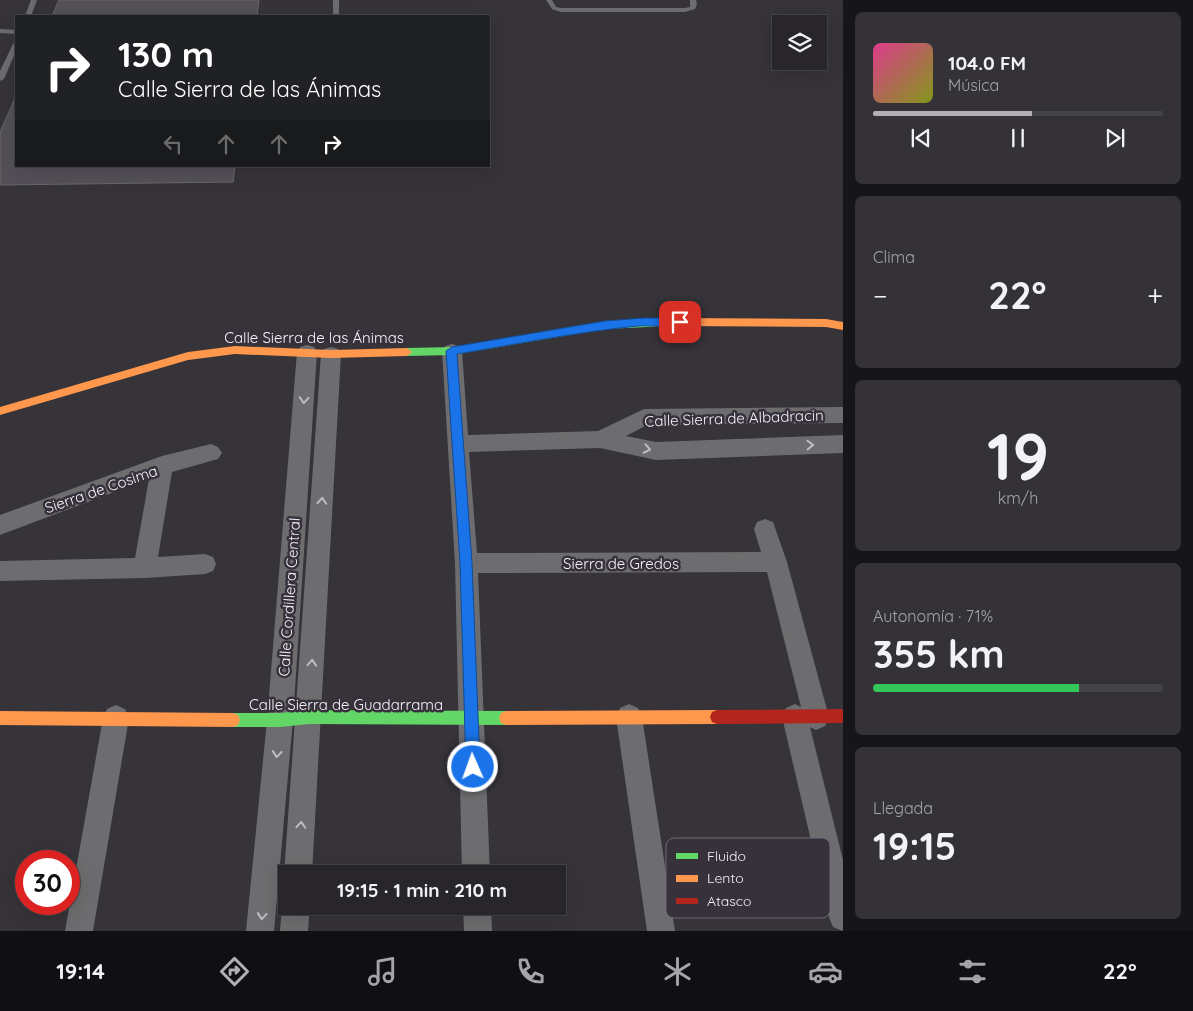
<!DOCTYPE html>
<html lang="es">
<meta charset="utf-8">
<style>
:root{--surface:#28262b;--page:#343237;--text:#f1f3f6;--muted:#a5a5a9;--line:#444347;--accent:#b2afb5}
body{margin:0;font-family:Quicksand,sans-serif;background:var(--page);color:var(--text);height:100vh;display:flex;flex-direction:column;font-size:19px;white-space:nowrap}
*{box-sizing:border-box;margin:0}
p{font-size:16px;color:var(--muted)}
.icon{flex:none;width:28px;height:28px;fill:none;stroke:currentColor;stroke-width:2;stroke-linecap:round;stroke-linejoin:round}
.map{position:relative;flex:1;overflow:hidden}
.side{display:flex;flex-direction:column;gap:12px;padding:12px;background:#161518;width:350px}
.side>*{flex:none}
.guide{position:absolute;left:15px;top:15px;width:475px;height:152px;border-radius:0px;box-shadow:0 5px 20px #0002,0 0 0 1px var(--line);background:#202124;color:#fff;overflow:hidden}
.fabs{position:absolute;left:772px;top:15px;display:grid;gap:10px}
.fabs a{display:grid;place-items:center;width:55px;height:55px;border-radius:0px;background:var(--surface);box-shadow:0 5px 20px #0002,0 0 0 1px var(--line);font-size:25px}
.speed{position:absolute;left:15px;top:850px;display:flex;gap:10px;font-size:25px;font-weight:700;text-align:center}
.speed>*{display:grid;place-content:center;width:65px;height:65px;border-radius:50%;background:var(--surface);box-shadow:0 5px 20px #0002,0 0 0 1px var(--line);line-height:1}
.speed .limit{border:8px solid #d22;background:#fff;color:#111}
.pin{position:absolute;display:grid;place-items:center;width:42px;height:42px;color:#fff;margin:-21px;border-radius:10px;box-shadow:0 2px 8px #0006}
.me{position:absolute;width:55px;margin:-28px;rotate:358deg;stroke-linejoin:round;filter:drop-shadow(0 0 4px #0008)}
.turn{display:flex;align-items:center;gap:18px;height:105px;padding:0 20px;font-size:22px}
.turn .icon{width:65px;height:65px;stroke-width:2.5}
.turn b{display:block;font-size:35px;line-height:42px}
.lanes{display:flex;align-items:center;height:48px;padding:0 20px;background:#0003;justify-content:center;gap:25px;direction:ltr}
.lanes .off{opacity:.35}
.big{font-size:38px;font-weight:700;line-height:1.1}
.side .widget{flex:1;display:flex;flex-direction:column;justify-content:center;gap:8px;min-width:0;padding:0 18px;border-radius:8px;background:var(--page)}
.side .dial{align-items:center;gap:0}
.dial b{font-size:65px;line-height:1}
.song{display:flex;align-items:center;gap:15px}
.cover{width:60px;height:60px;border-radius:8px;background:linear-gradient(135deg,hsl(330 70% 55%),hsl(70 70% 35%))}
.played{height:5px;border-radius:2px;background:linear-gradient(90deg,var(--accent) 55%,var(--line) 55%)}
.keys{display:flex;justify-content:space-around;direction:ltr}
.heat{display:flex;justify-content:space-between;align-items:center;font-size:28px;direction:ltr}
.charge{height:8px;border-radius:4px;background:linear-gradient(90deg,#34c759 71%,var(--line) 0)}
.trip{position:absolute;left:278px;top:865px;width:288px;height:50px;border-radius:0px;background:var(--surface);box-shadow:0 5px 20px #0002,0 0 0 1px var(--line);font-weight:700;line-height:50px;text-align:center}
.dock{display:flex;height:80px;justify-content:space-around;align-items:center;background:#100f11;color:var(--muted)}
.dock .icon{width:35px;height:35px}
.dock .current{color:var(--accent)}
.dock b{font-size:22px;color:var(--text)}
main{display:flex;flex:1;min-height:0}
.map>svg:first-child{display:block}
</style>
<main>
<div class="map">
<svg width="843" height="931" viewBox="0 0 843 931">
<rect width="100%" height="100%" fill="#363339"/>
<path fill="#545058" stroke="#69676b" d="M59,0h200l-2,16h-205z
M16,96v70h219l-2,16 -233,3v-53z"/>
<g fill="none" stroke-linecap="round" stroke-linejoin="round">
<path fill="#6d6d6f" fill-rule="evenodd" d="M31,0h6l-6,16h-6z
M333,0h6v16h-6z
M546,0h6l4,7 5,1h124l5,-1v-7h6l1,4 -2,5 -10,3h-124l-9,-3z
M0,29l16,1v4l-16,-1z
M16,42v9l-12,28 -4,2v-10l13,-27z"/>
<path fill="#6d6d6f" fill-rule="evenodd" d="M452,344l7,2 3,5 6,84 130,-4 46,-22 199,-2v16l-196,2 -21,11 30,6 187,-7v18l-187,7 -56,-12 -131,4 8,101 284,-1 -7,-23 3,-7 8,-3 8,3 14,40 42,155 -4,9 -9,4 -6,-3 33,133v71l-10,-4 -4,-10 -47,-200 4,-9 9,-4 6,3 -34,-135 -289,1 12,301h-28l-7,-311 -13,-212 3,-5z
M307,345l7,2 3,5 -24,368 -19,211h-28l21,-211 30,-368 3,-5z
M331,347l7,2 3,5 -29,520h-26v5l-2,-5 37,-520 3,-5z
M211,444l7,3 4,6 -4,6 -46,13 -14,85 47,-3 8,3 3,7 -3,7 -8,3 -60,4 -145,3v-20l135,-3 14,-79 -149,56v-20l162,-59z
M629,704l9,4 4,9 33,214h-28l-31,-214 4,-9z
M116,705l9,4 4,9 -36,213h-28l38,-213 4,-9z
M286,896v10h24l-2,25h-28l2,-25z
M463,906h28l1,25h-28z"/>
<path fill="#63d668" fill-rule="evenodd" d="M669,318l5,4 -5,4 -64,3 -153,26 -45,1 -5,-4 5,-4 45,-1 153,-26z
M309,710l197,1 5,2 2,5 -2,5 -5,2 -197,-1 -29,3h-47l-5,-2 -2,-5 2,-5 5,-2h47z"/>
<path fill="#ff974d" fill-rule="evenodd" d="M669,318l157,1 17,3v8l-17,-3 -157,-1 -5,-4z
M235,346l96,4 76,-2 5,4 -5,4 -76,2 -96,-4 -47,6 -188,55v-8l188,-55z
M717,710l5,2 2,5 -2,5 -5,2 -211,1 -5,-2 -2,-5 2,-5 5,-2z
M0,711l233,2 5,2 2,5 -2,5 -5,2 -233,-2z"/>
<path fill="#b3261e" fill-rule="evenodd" d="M843,709v14l-126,1 -5,-2 -2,-5 2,-5 5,-2z"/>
</g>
<defs><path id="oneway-chevron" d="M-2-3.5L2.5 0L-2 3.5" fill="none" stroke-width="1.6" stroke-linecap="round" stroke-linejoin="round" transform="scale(1.25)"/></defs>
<g stroke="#bfbdc1">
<use href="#oneway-chevron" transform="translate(304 400) rotate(94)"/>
<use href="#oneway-chevron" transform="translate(810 445) rotate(-2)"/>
<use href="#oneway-chevron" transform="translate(647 449) rotate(12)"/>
<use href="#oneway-chevron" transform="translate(322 501) rotate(-86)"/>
<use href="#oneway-chevron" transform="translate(312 663) rotate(-86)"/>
<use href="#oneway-chevron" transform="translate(277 754) rotate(95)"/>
<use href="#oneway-chevron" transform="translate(301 825) rotate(-86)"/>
<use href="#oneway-chevron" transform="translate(262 916) rotate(95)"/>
</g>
<path fill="#1a73e8" stroke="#114b97" d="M644,318h36l6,4c-6,7 -38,3 -48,4 -61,6 -121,18 -181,28l15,209 8,204 -2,5 -5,2 -5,-2 -2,-5 -6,-204 -14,-212 6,-4 153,-26z"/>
<g text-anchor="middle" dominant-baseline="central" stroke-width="5" stroke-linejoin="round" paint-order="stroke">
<g font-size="15" fill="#f5f2f8" stroke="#36313b">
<text x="314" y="337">Calle Sierra de las Ánimas</text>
<text transform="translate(734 418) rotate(-2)">Calle Sierra de Albadracin</text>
<text transform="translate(101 489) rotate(-19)">Sierra de Cosima</text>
<text x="621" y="563">Sierra de Gredos</text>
<text transform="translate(289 597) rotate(-86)">Calle Cordillera Central</text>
<text x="346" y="704">Calle Sierra de Guadarrama</text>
</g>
</g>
<rect x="666" y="838" width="164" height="80" rx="8" fill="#36313b" stroke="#6f6b74" stroke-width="1"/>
<rect x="676" y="853" width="22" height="6" fill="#63d668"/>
<rect x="676" y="875" width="22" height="7" fill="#ff974d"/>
<rect x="676" y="898" width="22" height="6" fill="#b3261e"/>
<g font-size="14" fill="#f5f2f8">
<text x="707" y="861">Fluido</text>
<text x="707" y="883">Lento</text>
<text x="707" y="906">Atasco</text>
</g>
</svg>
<div class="fabs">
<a><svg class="icon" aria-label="layers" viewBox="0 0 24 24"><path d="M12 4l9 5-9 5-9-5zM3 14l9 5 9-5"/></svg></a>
</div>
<div class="speed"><div class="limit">30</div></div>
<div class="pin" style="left:680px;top:322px;background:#d93025"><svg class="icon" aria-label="arrive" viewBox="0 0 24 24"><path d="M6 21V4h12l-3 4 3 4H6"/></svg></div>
<svg class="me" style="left:473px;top:767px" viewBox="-20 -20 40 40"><circle r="17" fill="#1a73e8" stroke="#fff" stroke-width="3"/><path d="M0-11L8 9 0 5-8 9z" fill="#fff"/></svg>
<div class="trip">19:15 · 1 min · 210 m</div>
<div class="guide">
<div class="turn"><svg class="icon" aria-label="right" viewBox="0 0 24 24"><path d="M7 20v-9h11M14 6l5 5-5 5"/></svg><div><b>130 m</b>Calle Sierra de las Ánimas</div></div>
<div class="lanes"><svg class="icon off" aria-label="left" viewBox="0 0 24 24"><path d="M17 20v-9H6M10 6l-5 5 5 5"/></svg><svg class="icon off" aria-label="ahead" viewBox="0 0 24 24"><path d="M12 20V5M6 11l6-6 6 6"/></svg><svg class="icon off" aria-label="ahead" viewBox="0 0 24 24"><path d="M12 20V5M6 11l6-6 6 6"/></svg><svg class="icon" aria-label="right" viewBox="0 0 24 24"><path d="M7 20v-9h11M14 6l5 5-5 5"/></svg></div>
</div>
</div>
<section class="side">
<div class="widget">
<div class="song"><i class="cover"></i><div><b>104.0 FM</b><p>Música</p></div></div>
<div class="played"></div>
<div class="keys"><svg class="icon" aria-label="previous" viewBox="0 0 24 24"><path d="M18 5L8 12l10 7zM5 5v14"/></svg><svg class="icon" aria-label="pause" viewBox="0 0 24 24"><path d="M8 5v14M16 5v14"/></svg><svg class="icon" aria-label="next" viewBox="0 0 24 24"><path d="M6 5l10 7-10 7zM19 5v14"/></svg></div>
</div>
<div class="widget"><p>Clima</p>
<div class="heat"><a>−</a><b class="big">22°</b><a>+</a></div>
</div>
<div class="widget dial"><b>19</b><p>km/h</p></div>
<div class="widget"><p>Autonomía · 71%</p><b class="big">355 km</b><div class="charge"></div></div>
<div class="widget"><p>Llegada</p><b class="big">19:15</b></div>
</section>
</main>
<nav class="dock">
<b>19:14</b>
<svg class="icon current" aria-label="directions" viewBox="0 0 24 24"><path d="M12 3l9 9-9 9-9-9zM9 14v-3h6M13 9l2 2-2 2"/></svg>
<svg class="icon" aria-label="music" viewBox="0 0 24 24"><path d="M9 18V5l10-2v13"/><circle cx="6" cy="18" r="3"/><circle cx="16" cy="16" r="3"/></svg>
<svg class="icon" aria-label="phone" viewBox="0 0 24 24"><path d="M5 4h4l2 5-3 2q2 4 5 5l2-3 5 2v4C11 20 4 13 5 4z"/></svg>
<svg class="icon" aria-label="climate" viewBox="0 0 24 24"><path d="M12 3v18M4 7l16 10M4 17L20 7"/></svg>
<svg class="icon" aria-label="car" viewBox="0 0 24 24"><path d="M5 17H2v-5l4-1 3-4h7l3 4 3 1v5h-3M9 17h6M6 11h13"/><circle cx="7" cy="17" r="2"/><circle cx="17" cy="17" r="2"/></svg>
<svg class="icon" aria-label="filters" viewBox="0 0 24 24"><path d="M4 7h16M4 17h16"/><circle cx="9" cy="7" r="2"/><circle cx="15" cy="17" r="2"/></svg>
<b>22°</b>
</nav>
